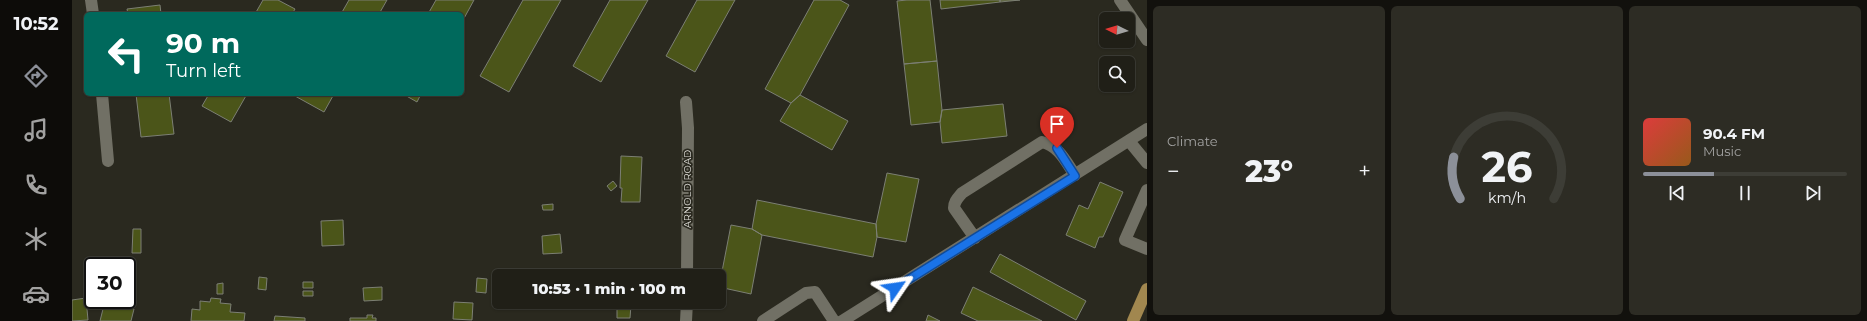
<!DOCTYPE html>
<meta charset="utf-8">
<style>
:root{--surface:#201f17;--page:#2d2c24;--text:#f1f3f6;--muted:#a2a2a1;--line:#3d3d36;--accent:#8c9099}
body{margin:0;font-family:Montserrat,sans-serif;background:var(--page);color:var(--text);height:100vh;display:flex;flex-direction:column;font-size:15px;white-space:nowrap}
*{box-sizing:border-box;margin:0}
p{font-size:13px;color:var(--muted)}
.icon{flex:none;width:22px;height:22px;fill:none;stroke:currentColor;stroke-width:2;stroke-linecap:round;stroke-linejoin:round}
.map{position:relative;flex:1;overflow:hidden}
.side{display:flex;flex-direction:column;gap:6px;padding:6px;background:#12110d;width:720px}
.side>*{flex:none}
.banner{position:absolute;left:12px;top:12px;width:380px;height:84px;border-radius:6px;box-shadow:0 1px 3px #0004,0 0 0 1px var(--line);background:#00695c;color:#fff;overflow:hidden}
.needle{width:26px;rotate:275deg}
.controls{position:absolute;left:1027px;top:12px;display:grid;gap:8px}
.controls a{display:grid;place-items:center;width:36px;height:36px;border-radius:6px;background:var(--surface);box-shadow:0 1px 3px #0004,0 0 0 1px var(--line);font-size:20px}
.speed{position:absolute;left:12px;top:257px;display:flex;gap:8px;font-size:20px;font-weight:700;text-align:center}
.speed>*{display:grid;place-content:center;width:52px;height:52px;border-radius:50%;background:var(--surface);box-shadow:0 1px 3px #0004,0 0 0 1px var(--line);line-height:1}
.speed .limit{border:2px solid #111;border-radius:6px;background:#fff;color:#111}
.pin{position:absolute;display:grid;place-items:center;width:34px;height:34px;color:#fff;margin:-41px -17px;border-radius:50% 50% 50% 0;rotate:-45deg;box-shadow:0 0 4px #0007}
.pin .icon{rotate:45deg}
.me{position:absolute;width:44px;margin:-22px;rotate:58deg;stroke-linejoin:round;filter:drop-shadow(0 0 3px #0008)}
.turn{display:flex;align-items:center;gap:14px;height:84px;padding:0 16px;font-size:18px}
.turn .icon{width:52px;height:52px;stroke-width:2.5}
.turn b{display:block;font-size:28px;line-height:34px}
.big{font-size:30px;font-weight:800;line-height:1.1}
.side .tile{flex:1;display:flex;flex-direction:column;justify-content:center;gap:6px;min-width:0;padding:0 14px;border-radius:6px;background:var(--page)}
.side .dial{align-items:center;gap:0}
.dial svg{height:104px;overflow:visible;fill:none;stroke:var(--line);stroke-width:7;stroke-linecap:round;text-anchor:middle}
.dial text{fill:var(--text);stroke:none}
.song{display:flex;align-items:center;gap:12px}
.cover{width:48px;height:48px;border-radius:6px;background:linear-gradient(135deg,hsl(0 70% 55%),hsl(30 70% 35%))}
.played{height:4px;border-radius:2px;background:linear-gradient(90deg,var(--accent) 35%,var(--line) 35%)}
.keys{display:flex;justify-content:space-around;direction:ltr}
.heat{display:flex;justify-content:space-between;align-items:center;font-size:22px;direction:ltr}
.side .tiles{flex:1;display:grid;gap:6px;grid-template-columns:repeat(3,1fr)}
.trip{position:absolute;left:420px;top:269px;width:234px;height:40px;border-radius:6px;background:var(--surface);box-shadow:0 1px 3px #0004,0 0 0 1px var(--line);font-weight:800;line-height:40px;text-align:center}
main{display:flex;flex:1;min-height:0}
.tab-bar{display:flex;flex-direction:column;width:72px;justify-content:space-around;align-items:center;background:#0d0c09;color:var(--muted)}
.tab-bar .icon{width:28px;height:28px}
.tab-bar .active{color:var(--accent)}
.tab-bar b{font-size:18px;color:var(--text)}
.map>svg:first-child{display:block}
</style>
<main>
<nav class="tab-bar">
<b>10:52</b>
<svg class="icon active" aria-label="directions" viewBox="0 0 24 24"><path d="M12 3l9 9-9 9-9-9zM9 14v-3h6M13 9l2 2-2 2"/></svg>
<svg class="icon" aria-label="music" viewBox="0 0 24 24"><path d="M9 18V5l10-2v13"/><circle cx="6" cy="18" r="3"/><circle cx="16" cy="16" r="3"/></svg>
<svg class="icon" aria-label="phone" viewBox="0 0 24 24"><path d="M5 4h4l2 5-3 2q2 4 5 5l2-3 5 2v4C11 20 4 13 5 4z"/></svg>
<svg class="icon" aria-label="climate" viewBox="0 0 24 24"><path d="M12 3v18M4 7l16 10M4 17L20 7"/></svg>
<svg class="icon" aria-label="car" viewBox="0 0 24 24"><path d="M5 17H2v-5l4-1 3-4h7l3 4 3 1v5h-3M9 17h6M6 11h13"/><circle cx="7" cy="17" r="2"/><circle cx="17" cy="17" r="2"/></svg>
</nav>
<div class="map">
<svg width="1075" height="321" viewBox="0 0 1075 321">
<rect width="100%" height="100%" fill="#2a291f"/>
<path fill="#4b5519" stroke="#7c7f74" d="M191,0h15l17,9 -3,5h-37z
M277,0h38l-8,14h-38z
M364,0h38l-12,22v-8h-34z
M451,0h38l-52,92 -29,-16z
M538,0h38l-47,82 -28,-16z
M625,0h38l-40,72 -29,-16z
M742,0h26l9,5 -49,90 -9,8 -26,-14z
M835,0h23l7,61 -33,3 -7,-63z
M868,0h60v2l-59,7z
M928,0h20l-20,2z
M88,5l1,9h-33l-1,-5z
M865,61l5,49 -2,12 -29,3 -7,-61z
M64,94h33l5,40 -33,3z
M137,94h38l-16,28 -29,-16z
M224,94h38l-10,18 -29,-16z
M331,94h18l-4,8z
M728,95l48,26 -16,29 -52,-29 11,-18z
M931,104l4,32 -65,7 -2,-21 2,-12z
M549,156l21,1 -2,45h-19l1,-14h-2z
M815,173l32,6 -13,63 -29,-5 -1,-13z
M541,181l4,5 -6,5 -4,-5z
M1028,182l23,10 -20,45h-4l-4,11 -29,-13 13,-30 9,4z
M685,200l119,24 1,13 -4,20 -111,-22 -10,-6z
M481,204v6h-10l-1,-5z
M271,220l1,25 -22,1 -1,-25z
M659,225l21,4 10,6 -11,59 -32,-7z
M61,229h8v24h-9z
M488,234l2,19 -19,1 -1,-18z
M928,254l86,47 -10,19 -86,-48z
M187,277l8,1 -1,12 -8,-1z
M405,278l10,1 -1,14 -10,-1z
M231,282h10v6h-10z
M151,283v11h-6v-10z
M310,287v13l-18,1 -1,-13z
M901,287l69,34h-64l-17,-8z
M231,291h10v5h-10z
M14,298l2,22 -16,1v-21z
M139,298l10,1 -1,4 11,1 -1,8 15,1 -1,8h-53l1,-12 8,1v-9l10,1z
M33,301l29,8 -3,12h-31z
M382,302l19,1 -1,17 -19,-1z
M533,302h32v3h-6l-1,13h-13v-12h-12z
M295,315h6l-1,3h4v3h-26v-3h17z
M856,315l12,6h-14z
M203,316l30,2v3h-31z"/>
<g fill="none" stroke-linecap="round" stroke-linejoin="round">
<path stroke="#717065" stroke-width="12" d="M19,0l2,14
M1048,0l27,40
M30,94l6,67
M614,102l2,26 -1,148
M1057,141l18,22
M1075,190l-22,50 22,9
M903,238l-21,-30c0,-7 4,-10 8,-15l80,-51c17,4 24,20 33,33
M614,321l1,-19
M691,321l43,-28 9,-1 19,29
M770,321l305,-192"/>
<path stroke="#a1874f" stroke-width="12" d="M1061,321l14,-32"/>
</g>
<g fill="none" stroke-linecap="round" stroke-linejoin="round">
<g stroke="#114b97" stroke-width="10">
<path id="route" d="M823,288l180,-112 -18,-28"/>
</g>
<use href="#route" stroke="#1a73e8" stroke-width="7"/>
</g>
<g text-anchor="middle" dominant-baseline="central" stroke-width="3.5" stroke-linejoin="round" paint-order="stroke">
<g font-size="10" fill="#deddd7" stroke="#2a291f">
<text transform="translate(615 189) rotate(-90)">ARNOLD ROAD</text>
</g>
</g>
</svg>
<div class="controls">
<a><svg class="needle" viewBox="-14 -14 28 28"><path d="M0-13l5 13h-10z" fill="#e53935"/><path d="M0 13l5-13h-10z" fill="#a2a2a1"/></svg></a>
<a><svg class="icon" aria-label="search" viewBox="0 0 24 24"><circle cx="10" cy="10" r="6"/><path d="M15 15l6 6"/></svg></a>
</div>
<div class="speed"><div class="limit">30</div></div>
<div class="pin" style="left:985px;top:148px;background:#d93025"><svg class="icon" aria-label="arrive" viewBox="0 0 24 24"><path d="M6 21V4h12l-3 4 3 4H6"/></svg></div>
<svg class="me" style="left:823px;top:288px" viewBox="-20 -20 40 40"><path d="M0-17L14 15 0 8-14 15z" fill="#1a73e8" stroke="#fff" stroke-width="4"/></svg>
<div class="trip">10:53 · 1 min · 100 m</div>
<div class="banner">
<div class="turn"><svg class="icon" aria-label="left" viewBox="0 0 24 24"><path d="M17 20v-9H6M10 6l-5 5 5 5"/></svg><div><b>90 m</b>Turn left</div></div>
</div>
</div>
<section class="side">
<div class="tiles">
<div class="tile"><p>Climate</p>
<div class="heat"><a>−</a><b class="big">23°</b><a>+</a></div>
</div>
<div class="tile dial"><svg viewBox="0 0 100 80">
<path d="M14 69A42 42 0 1 1 86 69"/>
<path d="M14 69A42 42 0 0 1 9 37" stroke="#8c9099"/>
<text x="50" y="56" font-size="32" font-weight="700">26</text>
<text x="50" y="72" font-size="11">km/h</text>
</svg></div>
<div class="tile">
<div class="song"><i class="cover"></i><div><b>90.4 FM</b><p>Music</p></div></div>
<div class="played"></div>
<div class="keys"><svg class="icon" aria-label="previous" viewBox="0 0 24 24"><path d="M18 5L8 12l10 7zM5 5v14"/></svg><svg class="icon" aria-label="pause" viewBox="0 0 24 24"><path d="M8 5v14M16 5v14"/></svg><svg class="icon" aria-label="next" viewBox="0 0 24 24"><path d="M6 5l10 7-10 7zM19 5v14"/></svg></div>
</div>
</div>
</section>
</main>
